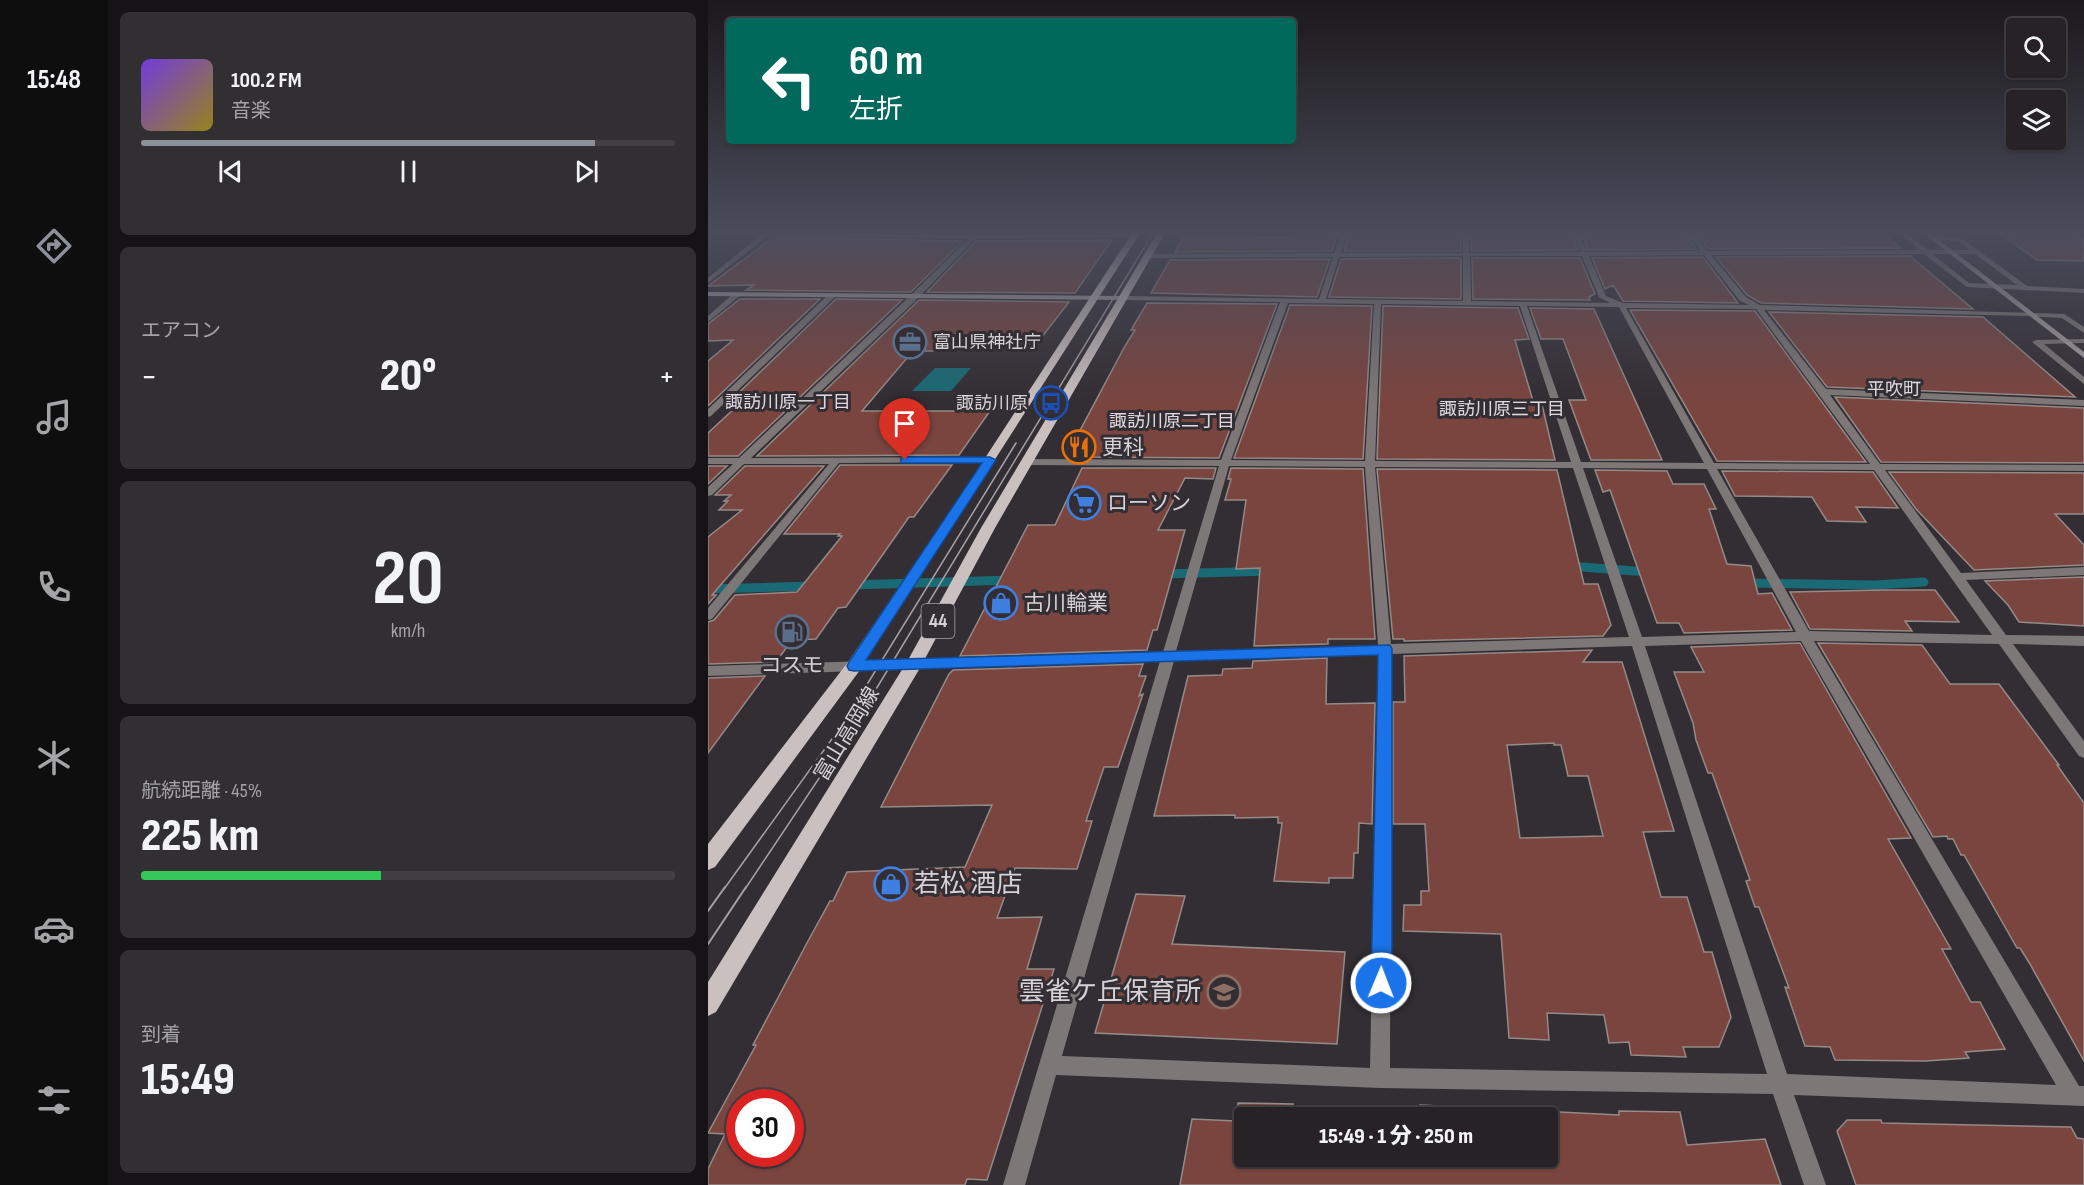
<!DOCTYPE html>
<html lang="ja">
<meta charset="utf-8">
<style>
:root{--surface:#262226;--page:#322f32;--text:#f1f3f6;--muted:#a4a4a7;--line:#423f43;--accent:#8c9099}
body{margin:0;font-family:"Sofia Sans Condensed","Noto Sans JP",sans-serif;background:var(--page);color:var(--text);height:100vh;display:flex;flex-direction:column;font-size:22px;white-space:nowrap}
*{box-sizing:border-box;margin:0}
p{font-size:20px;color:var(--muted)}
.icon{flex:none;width:33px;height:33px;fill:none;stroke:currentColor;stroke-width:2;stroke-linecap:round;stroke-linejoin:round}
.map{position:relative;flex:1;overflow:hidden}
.side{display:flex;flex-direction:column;gap:12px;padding:12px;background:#151315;width:600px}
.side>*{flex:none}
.top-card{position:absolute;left:18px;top:18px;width:570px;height:126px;border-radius:6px;box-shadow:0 2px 4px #0004,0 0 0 2px var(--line);background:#00695c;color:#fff;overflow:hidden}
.buttons{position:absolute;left:1298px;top:18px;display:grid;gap:12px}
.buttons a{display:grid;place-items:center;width:60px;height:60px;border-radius:6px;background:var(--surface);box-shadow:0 2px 4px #0004,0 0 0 2px var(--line);font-size:30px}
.speed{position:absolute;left:18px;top:1089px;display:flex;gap:12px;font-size:30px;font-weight:700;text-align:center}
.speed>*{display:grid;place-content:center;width:78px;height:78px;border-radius:50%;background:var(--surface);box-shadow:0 2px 4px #0004,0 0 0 2px var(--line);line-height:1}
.speed .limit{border:9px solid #d22;background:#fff;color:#111}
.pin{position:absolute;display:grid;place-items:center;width:51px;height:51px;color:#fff;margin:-62px -26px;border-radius:50% 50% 50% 0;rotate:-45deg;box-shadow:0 0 6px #0007}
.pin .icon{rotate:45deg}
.me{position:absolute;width:66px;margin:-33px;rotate:1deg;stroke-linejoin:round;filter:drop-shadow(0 0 4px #0008)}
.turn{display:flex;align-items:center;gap:21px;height:126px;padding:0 24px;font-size:27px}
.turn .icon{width:78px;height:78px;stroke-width:2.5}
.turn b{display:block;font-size:42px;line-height:51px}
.big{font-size:45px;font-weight:800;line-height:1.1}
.side .widget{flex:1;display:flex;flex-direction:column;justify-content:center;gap:9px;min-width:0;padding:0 21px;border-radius:9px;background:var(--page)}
.side .dial{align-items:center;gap:0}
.dial b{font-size:78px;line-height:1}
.song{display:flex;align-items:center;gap:18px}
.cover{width:72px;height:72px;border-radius:9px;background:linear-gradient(135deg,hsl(260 70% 55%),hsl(50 70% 35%))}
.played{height:6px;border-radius:3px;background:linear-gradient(90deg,var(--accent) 85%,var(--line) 85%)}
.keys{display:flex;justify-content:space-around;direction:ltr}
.heat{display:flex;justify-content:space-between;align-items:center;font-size:33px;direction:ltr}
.charge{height:9px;border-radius:4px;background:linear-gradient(90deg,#34c759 45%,var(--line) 0)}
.trip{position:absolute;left:526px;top:1107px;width:324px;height:60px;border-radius:6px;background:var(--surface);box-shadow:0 2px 4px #0004,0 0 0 2px var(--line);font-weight:800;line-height:60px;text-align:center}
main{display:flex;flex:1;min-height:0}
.tabs{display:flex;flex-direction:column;width:108px;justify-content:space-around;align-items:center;background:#0f0e0f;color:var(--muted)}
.tabs .icon{width:42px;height:42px}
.tabs .current{color:var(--accent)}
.tabs b{font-size:27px;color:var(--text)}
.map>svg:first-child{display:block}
</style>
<main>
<nav class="tabs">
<b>15:48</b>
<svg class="icon current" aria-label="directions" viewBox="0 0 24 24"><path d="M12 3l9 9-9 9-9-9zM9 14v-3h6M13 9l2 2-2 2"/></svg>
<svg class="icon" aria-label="music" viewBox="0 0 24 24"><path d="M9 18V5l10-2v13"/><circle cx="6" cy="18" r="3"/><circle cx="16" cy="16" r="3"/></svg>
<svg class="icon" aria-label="phone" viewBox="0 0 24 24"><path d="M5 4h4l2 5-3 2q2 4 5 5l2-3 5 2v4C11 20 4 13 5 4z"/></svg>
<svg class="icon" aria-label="climate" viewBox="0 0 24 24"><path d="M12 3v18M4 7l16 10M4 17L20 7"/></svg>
<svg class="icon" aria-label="car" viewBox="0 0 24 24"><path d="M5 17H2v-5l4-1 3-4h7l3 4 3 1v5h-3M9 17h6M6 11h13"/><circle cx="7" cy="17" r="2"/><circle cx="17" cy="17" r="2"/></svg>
<svg class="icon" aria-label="filters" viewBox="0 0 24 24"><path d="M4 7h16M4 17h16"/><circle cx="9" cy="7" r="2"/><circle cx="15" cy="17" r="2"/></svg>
</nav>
<section class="side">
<div class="widget">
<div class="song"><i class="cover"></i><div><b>100.2 FM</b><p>音楽</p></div></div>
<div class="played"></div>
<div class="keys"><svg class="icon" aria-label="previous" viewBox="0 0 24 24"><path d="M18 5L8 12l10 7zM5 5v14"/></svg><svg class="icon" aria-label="pause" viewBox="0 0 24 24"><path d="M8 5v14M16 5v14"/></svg><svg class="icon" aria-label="next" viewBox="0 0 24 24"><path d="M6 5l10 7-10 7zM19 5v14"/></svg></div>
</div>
<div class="widget"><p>エアコン</p>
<div class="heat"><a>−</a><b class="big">20°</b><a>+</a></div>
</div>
<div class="widget dial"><b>20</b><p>km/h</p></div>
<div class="widget"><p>航続距離 · 45%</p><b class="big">225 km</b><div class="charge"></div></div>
<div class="widget"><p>到着</p><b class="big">15:49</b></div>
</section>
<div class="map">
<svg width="1376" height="1185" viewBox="0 0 1376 1185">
<rect width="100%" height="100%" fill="#332e33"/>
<path fill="#1a6a75" d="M227,368h36l-20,23h-39z"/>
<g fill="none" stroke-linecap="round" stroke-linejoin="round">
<path stroke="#1a6a75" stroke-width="9" d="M860,566l81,6
M455,574l109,-3
M1036,583l131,2 49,-3
M143,585l160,-5
M0,589l105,-3"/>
</g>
<path fill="#7a453f" stroke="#948a88" stroke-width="1.5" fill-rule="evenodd" d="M587,233h43l-6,18 -157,1 8,-14 110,-1z
M641,233h112v18h-117z
M763,233h100l7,17 -107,1z
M874,233h102l12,16 -108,1z
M988,233h186l18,15 -192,1z
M1291,233h75l10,6v22l-47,-1z
M66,237h2l187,4 -52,51 -165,-2 8,-5 -46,1z
M404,240l-37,53 -148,-1 49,-51z
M1202,256l63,53 -212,-6 -14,-8 -31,-38z
M995,257l35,46 -115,-2 -10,-16 -8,4 -13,-31z
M753,258v41l-132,-2 12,-38z
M764,258h108l15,36 -6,3 1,3 -117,-1z
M622,259l-13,38 -166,-4 19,-33z
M32,299h80l-112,107v-45l25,-21 -25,1v-17z
M128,299l66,1 -164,156h-30v-23l29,-27h-12z
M211,300l150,2 -34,44h-94l-5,5h-23l-51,60h128l-31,44 -202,1z
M439,303l130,1 -58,154 -133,-1 2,-3 -21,1 58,-109 10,-16h-4z
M582,305l82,1 -9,153 -129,-1z
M675,306l135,2 11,31 -14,1 18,61 8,-1 14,60 -178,-1z
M822,308l64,1 68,151h-71l-22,-60h17l-23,-61h-22z
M922,310l125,1 111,151 -149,-1z
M1061,312l214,5 92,80 -248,-10z
M1127,397l249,11v55l-203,-1z
M132,465h112l-38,52h-5l-63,90 -8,1 -22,31 -24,1 -16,22 -68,2v-42l6,-2 21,-25 62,-3 45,-56h-4l2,-2h-56z
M0,466h19l-19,18z
M37,466h79l-112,129h4l-8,9v-67l34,-27h-23l9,-9h-4l7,-6h-16z
M374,468h134l-3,11 -28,-1 -27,52h27l-28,100h-4l-6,20 -187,6 68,-131h27z
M523,468l132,1 12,170h-47v5l-74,2 6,-78 -24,1 10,-69h-21l6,-21h-3z
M669,469l180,1 27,114h14l13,41 -8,11 -199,5v-2h-11z
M887,470l72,1 6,13h31l12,25h-7l1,3 17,52 24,2 7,28 14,-1 20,37 -108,3 -5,-10h-22l-47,-133 -7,2z
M1014,471l151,1 25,36 -42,-1 10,15 -39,-1 -15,-24 -77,-1z
M1181,472l195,1v41h-29l29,31v20l-110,5 -58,-61z
M1376,577v49l-65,-4 -11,-17 -23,-24z
M1175,590h52l24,32 -54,-1 7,10 -102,-2 -20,-37z
M1092,643l111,195 -23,1 63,110h-9l29,53h9l25,47 -40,3 4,6 -44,3 -90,-1 -5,-13 -25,-1 -20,-59 4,1 -30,-81h-4l-9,-26 4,-1 -38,-107h-4l-12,-33 -3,-17 -19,-51h30l-13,-25z
M1110,643l104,2 28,39h49l60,81h-2l27,38v258l-54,-97 -10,-16h-3l-53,-93h-3l-8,-16h-5l-1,-3 -14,1z
M884,650l-9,12h39l52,169 -31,1 18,65h26l17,55h8l19,65 -12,30h-36l3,10 -55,-2 -2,-13 -20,1 -5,-28 -57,-2 2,27 -40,-2 -8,-104 -98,-3 1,-26h17v-14h8l-4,-67h-32v-122h12l-1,-46zM846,743v2h7l7,31h20l15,60 -83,2 -13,-93z
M619,658l-1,46 49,-1 -3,121 -13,-1 -1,30h-4l-1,25h-24v5l-55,-2 8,-58h-4v-6l-43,1v-3l-81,1 34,-140 34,-1 1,-6 29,-1 1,-7z
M435,664l-4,12h7l-7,20 4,-2 -25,73h-14l-18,54h6l-15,48 -62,-1 -18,50 45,-1 -15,52h27l-67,211 -20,-1 -2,6h-257v-16l17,-35 -17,-1 48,-88h-3l55,-104 22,-40h3l14,-29 118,-5 27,-62 -111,2 68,-133 4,-4zM32,1102h50v52h-50z
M57,676l-57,77v-75z
M428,894l49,2 -13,48 173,8 -8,92 -242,-11z
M530,1103l55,1 -2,14h-46v38h303v-38h-188l1,-11 59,1v-3l199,10v-4l61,1 7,33 78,-6 16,46h-601l12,-66 44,2z
M1139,1120h34l1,3 189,4 6,11 7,1v46h-228l-19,-54z"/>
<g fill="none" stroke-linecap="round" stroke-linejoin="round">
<path fill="#7d7877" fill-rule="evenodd" d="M30,233l233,2 3,-2 4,2 158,-2 2,2 -3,2 -160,2 -58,60 -166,159 239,-1 5,3 -2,2 -154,1 -127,156 -4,1v-12l121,-144h-85l-32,31 -4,1v-9l25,-23h-25v-6h31l172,-163 57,-56 -199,-4 -61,48v-5l53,-43z
M633,233h6l-6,20h122v-20h6v20l112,-1 -8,-19h6l8,19 114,-1 -15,-18h7l14,18 213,-1 -21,-17h7l22,17h42l-11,-8 -31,-4 2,-3 33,4 64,47 57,3v4l-117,-6 -43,-33 -213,1 35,42 14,8 304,9 20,13v6l-22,-15 -32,-2 -266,-6 62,79 258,11v6l-254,-11 50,69 204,1v6l-199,-1 76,103 123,-6v8l-118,5 40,55 78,1v10l-71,-2 71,97v17l-5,-2 -80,-112 -185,-3 265,445h5v20l-290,-11 32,90h-22l-31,-91 -393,-6 -324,-13 -31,110h-22l157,-524 -452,15v-10l455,-14 56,-186 -192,-1 -5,-3 5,-3 194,1 59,-158 -158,-2 -4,-2 4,-2 197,3 14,-42 -186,1 -3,-2 3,-2 187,-1zM1224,254h43l42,31 -48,-2zM996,255l36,46 9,4 -126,-2 -17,-7 -17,-40zM755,256v45l-137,-2 13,-42zM762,256h112l17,41 11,6 -139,-2zM580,303l86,1 -9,157 -134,-1zM673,304l139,2 51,156 -196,-1zM819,306l92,1 85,156 -123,-1zM918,308l130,1 114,155 -156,-1zM521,466l136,1 13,178 -202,6zM667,467l198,1 56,169 -238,7zM875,468l124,1 89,163 -154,5zM1009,469l157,1 118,165 -183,-4zM1093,641l255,444 -269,-11 -142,-428zM924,646l135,428 -377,-6 1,-414zM670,654l-8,414 -308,-12 112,-395z
M27,292l7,2 -34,28v-6z
M122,293l7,2 -126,121 -3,1v-8z
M1376,339v4l-40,1 40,33v7l-52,-42 4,-2z"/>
<path fill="#a8a0a0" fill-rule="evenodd" d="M1215,233h7l154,119v6z
M0,292l414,4 4,2 -4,2 -414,-4z"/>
<path fill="#c9c0bf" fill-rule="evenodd" d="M424,233h8l-280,437 -145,197 -7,3v-26l140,-182 94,-138z
M449,233h8l-170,295 -75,140 -204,344 -8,4v-34l200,-322 73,-132z"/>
<path stroke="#a6a1a6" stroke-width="1.5" d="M16,889l118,-164 174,-282
M37,889l105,-157 303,-499"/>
<path stroke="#a6a1a6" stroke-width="2" d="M0,911l17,-24
M0,944l38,-57"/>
</g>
<linearGradient id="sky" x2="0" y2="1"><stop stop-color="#1c191c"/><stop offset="0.58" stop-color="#4a4c5b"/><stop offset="1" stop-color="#4a4c5b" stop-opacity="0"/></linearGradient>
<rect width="1376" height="399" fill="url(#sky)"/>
<path fill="#1a73e8" stroke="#114b97" stroke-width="1.5" d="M197,457h85l6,3 -130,200 524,-15 2,4v334l-4,7 -7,3 -7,-3 -3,-7 7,-328 -524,16 -5,-1 -2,-4 2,-4 133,-199h-81v-5z"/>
<defs>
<g id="office-ring" transform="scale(1.725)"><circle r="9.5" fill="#332e33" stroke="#5c6f8a" stroke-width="1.5"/><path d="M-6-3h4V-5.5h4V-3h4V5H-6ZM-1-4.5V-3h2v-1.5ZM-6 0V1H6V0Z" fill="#5c6f8a"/></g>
<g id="bus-ring" transform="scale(1.725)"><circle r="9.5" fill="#332e33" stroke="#1a4fb4" stroke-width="1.5"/><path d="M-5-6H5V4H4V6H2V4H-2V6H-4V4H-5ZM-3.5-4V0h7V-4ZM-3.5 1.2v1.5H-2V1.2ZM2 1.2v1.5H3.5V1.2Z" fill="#1a4fb4"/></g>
<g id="restaurant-ring" transform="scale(1.725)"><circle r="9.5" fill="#332e33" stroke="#e8710a" stroke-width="1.5"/><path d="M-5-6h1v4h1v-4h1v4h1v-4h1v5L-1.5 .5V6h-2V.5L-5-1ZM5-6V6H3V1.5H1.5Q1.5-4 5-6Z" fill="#e8710a"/></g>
<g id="supermarket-ring" transform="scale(1.725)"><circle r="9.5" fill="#332e33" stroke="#3f7fe0" stroke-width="1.5"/><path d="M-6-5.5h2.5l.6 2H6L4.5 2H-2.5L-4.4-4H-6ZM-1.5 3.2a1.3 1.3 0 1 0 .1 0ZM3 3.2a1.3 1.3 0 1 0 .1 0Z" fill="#3f7fe0"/></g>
<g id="shop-ring" transform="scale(1.725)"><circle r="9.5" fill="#332e33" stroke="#3f7fe0" stroke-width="1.5"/><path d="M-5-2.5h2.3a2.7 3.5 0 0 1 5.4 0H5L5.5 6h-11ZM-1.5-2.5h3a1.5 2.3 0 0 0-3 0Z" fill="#3f7fe0"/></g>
<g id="fuel-ring" transform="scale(1.725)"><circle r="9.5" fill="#332e33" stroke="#5c6f8a" stroke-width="1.5"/><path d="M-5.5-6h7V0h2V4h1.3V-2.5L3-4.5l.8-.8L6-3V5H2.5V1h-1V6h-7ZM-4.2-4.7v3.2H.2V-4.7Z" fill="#5c6f8a"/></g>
<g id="school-ring" transform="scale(1.725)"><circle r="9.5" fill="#332e33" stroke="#8d6e63" stroke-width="1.5"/><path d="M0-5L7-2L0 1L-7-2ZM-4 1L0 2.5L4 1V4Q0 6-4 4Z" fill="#8d6e63"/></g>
</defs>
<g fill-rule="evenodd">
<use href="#office-ring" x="202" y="342"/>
<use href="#bus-ring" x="343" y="403"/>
<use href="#restaurant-ring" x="371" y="447"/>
<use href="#supermarket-ring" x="376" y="503"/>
<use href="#shop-ring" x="293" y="603"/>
<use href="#fuel-ring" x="84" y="632"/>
<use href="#shop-ring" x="183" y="884"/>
<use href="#school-ring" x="516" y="992"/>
</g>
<g text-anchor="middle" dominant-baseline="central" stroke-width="6" stroke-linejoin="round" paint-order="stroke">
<g font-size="18" fill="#d5d1d5" stroke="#332e33" text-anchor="start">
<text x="225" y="342">富山県神社庁</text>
<text x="320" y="403" text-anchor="end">諏訪川原</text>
</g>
<g font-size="18" fill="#e0d8e0" stroke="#332e33">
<text x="1186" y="389">平吹町</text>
<text x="80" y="402">諏訪川原一丁目</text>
<text x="794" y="409">諏訪川原三丁目</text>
<text x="464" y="421">諏訪川原二丁目</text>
</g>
<rect fill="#332e33" stroke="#a4a0a4" stroke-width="1.5" x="213.5" y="604" width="33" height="34" rx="4.5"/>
<g font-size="20" font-weight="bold" fill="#d5d1d5">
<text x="230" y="621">44</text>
</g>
<g font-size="21" fill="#d5d1d5" stroke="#332e33" text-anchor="start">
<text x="394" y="447">更科</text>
<text x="399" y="503">ローソン</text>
<text x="316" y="603">古川輪業</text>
<text x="84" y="665" text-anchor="middle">コスモ</text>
</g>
<g font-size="21" fill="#d5d1d5" stroke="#332e33">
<text transform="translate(139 734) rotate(-59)">富山高岡線</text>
</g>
<g font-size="26" fill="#d5d1d5" stroke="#332e33" text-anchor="start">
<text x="206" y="884">若松 酒店</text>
<text x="493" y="992" text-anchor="end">雲雀ケ丘保育所</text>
</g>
</g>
</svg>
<div class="buttons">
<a><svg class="icon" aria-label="search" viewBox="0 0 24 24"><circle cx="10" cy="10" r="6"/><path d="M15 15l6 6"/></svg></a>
<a><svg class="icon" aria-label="layers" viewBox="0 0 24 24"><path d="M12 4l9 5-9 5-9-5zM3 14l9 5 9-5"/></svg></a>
</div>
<div class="speed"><div class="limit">30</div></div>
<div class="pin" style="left:197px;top:460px;background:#d93025"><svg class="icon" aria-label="arrive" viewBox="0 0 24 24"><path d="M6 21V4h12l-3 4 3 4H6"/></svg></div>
<svg class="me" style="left:673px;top:983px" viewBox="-20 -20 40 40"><circle r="17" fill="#1a73e8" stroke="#fff" stroke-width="3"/><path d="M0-11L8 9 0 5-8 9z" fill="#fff"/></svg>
<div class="trip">15:49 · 1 分 · 250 m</div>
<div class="top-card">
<div class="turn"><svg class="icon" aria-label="left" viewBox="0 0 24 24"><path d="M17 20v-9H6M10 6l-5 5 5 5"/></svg><div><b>60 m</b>左折</div></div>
</div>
</div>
</main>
